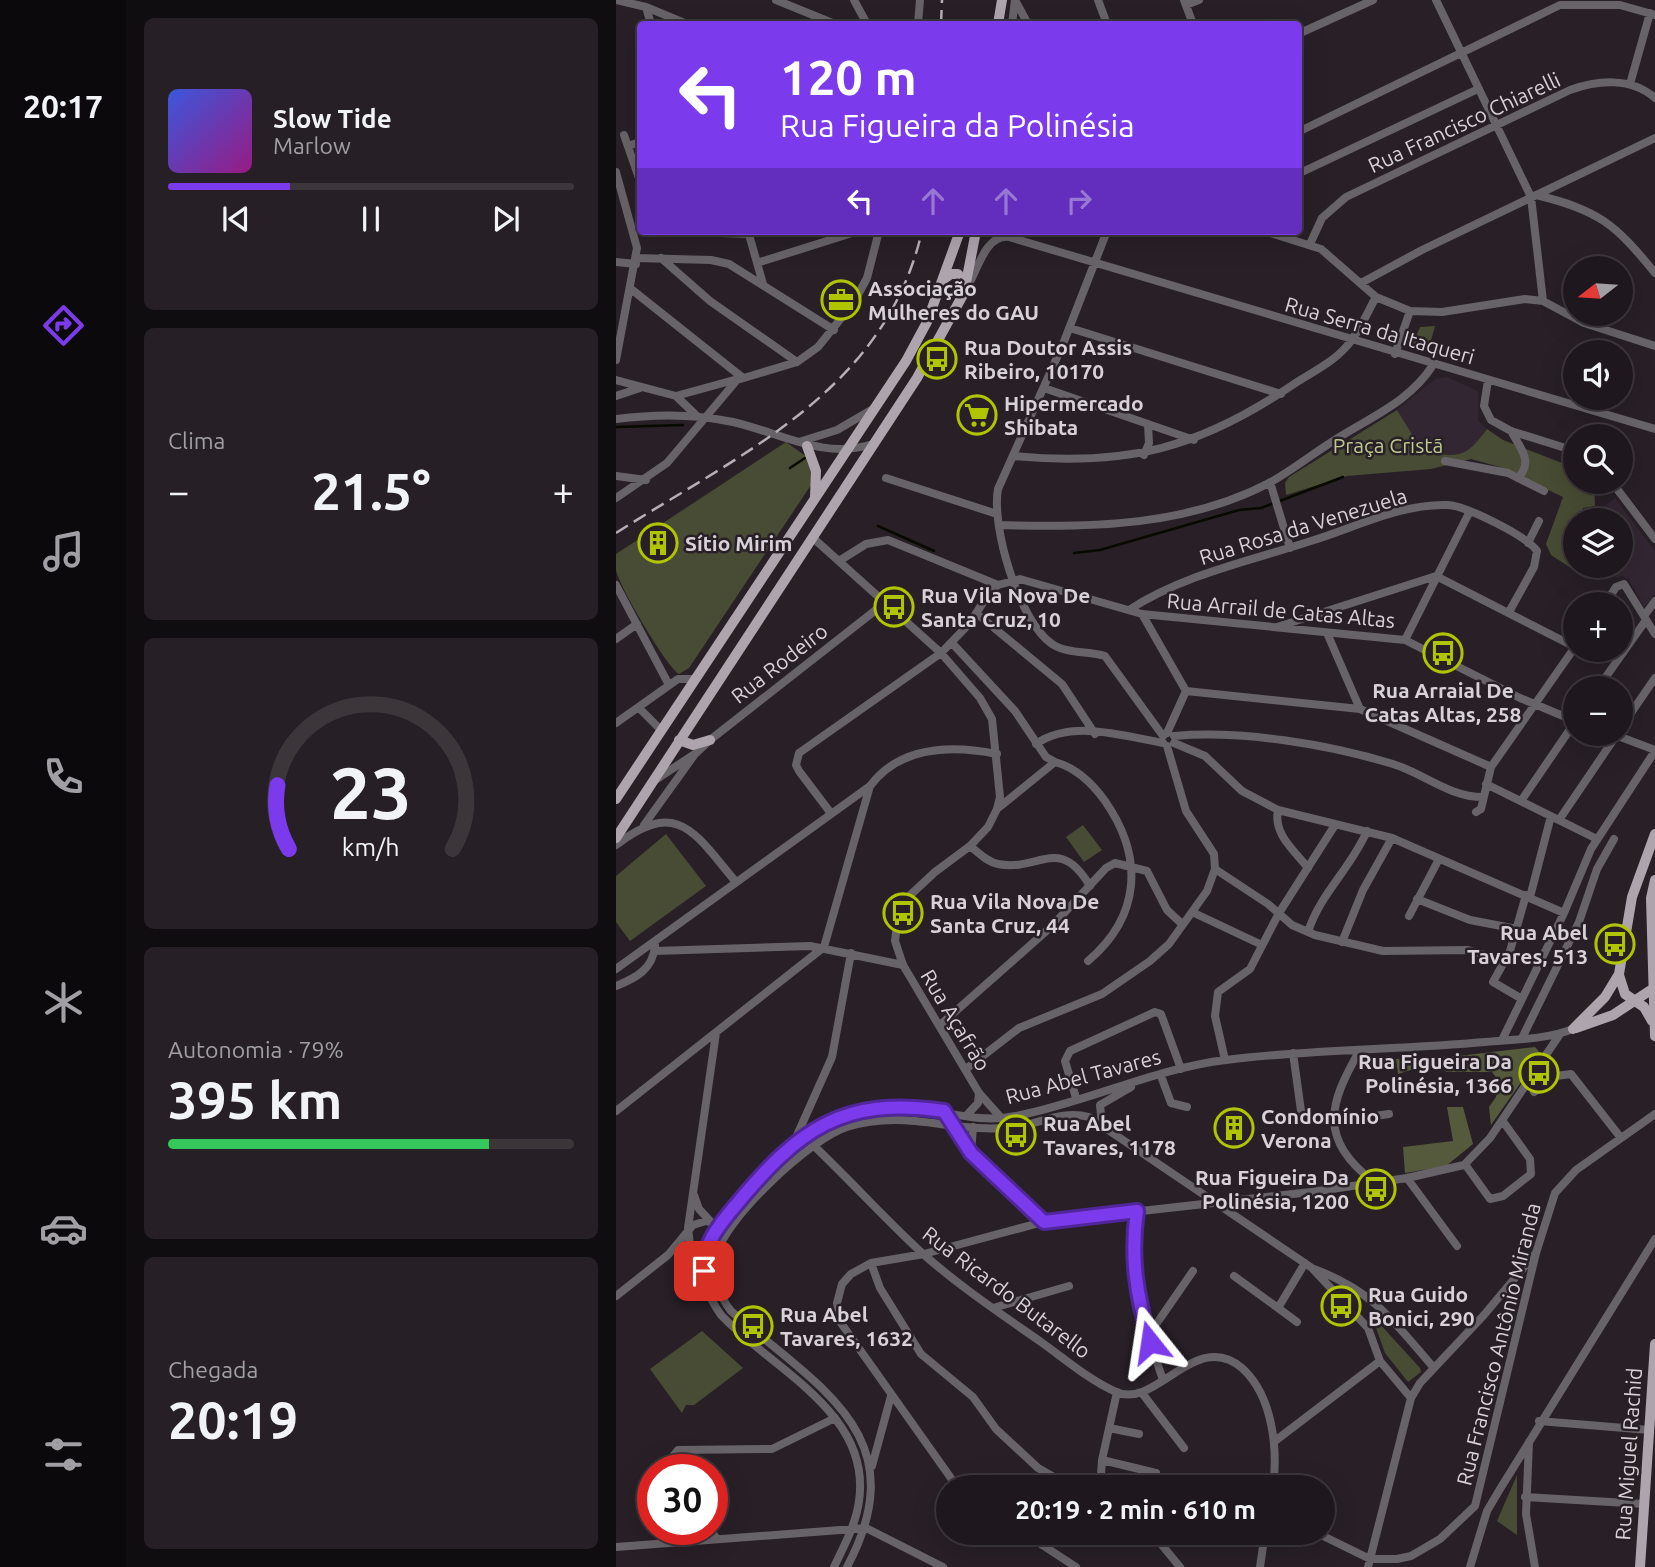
<!DOCTYPE html>
<html lang="pt">
<meta charset="utf-8">
<style>
:root{--surface:#1e171d;--page:#262026;--text:#f1f3f6;--muted:#a19fa4;--line:#3c363b;--accent:#7c3aed}
body{margin:0;font-family:Ubuntu,sans-serif;background:var(--page);color:var(--text);height:100vh;display:flex;flex-direction:column;font-size:26px;white-space:nowrap}
*{box-sizing:border-box;margin:0}
p{font-size:23px;color:var(--muted)}
.icon{flex:none;width:38px;height:38px;fill:none;stroke:currentColor;stroke-width:2;stroke-linecap:round;stroke-linejoin:round}
.map{position:relative;flex:1;overflow:hidden}
.panel{display:flex;flex-direction:column;gap:18px;padding:18px;background:#100d10;width:490px}
.panel>*{flex:none}
.hud{position:absolute;left:21px;top:21px;width:665px;height:214px;border-radius:7px;box-shadow:0 7px 28px #0002,0 0 0 2px var(--line);background:#7c3aed;color:#fff;overflow:hidden}
.needle{width:46px;rotate:253deg}
.fabs{position:absolute;left:947px;top:256px;display:grid;gap:14px}
.fabs a{display:grid;place-items:center;width:70px;height:70px;border-radius:50%;background:var(--surface);box-shadow:0 7px 28px #0002,0 0 0 2px var(--line);font-size:35px}
.speed{position:absolute;left:21px;top:1454px;display:flex;gap:14px;font-size:35px;font-weight:700;text-align:center}
.speed>*{display:grid;place-content:center;width:91px;height:91px;border-radius:50%;background:var(--surface);box-shadow:0 7px 28px #0002,0 0 0 2px var(--line);line-height:1}
.speed .limit{border:10px solid #d22;background:#fff;color:#111}
.pin{position:absolute;display:grid;place-items:center;width:60px;height:60px;color:#fff;margin:-30px;border-radius:14px;box-shadow:0 4px 10px #0006}
.me{position:absolute;width:77px;margin:-38px;rotate:345deg;stroke-linejoin:round;filter:drop-shadow(0 0 5px #0008)}
.turn{display:flex;align-items:center;gap:24px;height:147px;padding:0 28px;font-size:32px}
.turn .icon{width:91px;height:91px;stroke-width:2.5}
.turn b{display:block;font-size:49px;line-height:60px}
.lanes{display:flex;align-items:center;height:66px;padding:0 28px;background:#0003;justify-content:center;gap:35px;direction:ltr}
.lanes .off{opacity:.35}
.big{font-size:52px;font-weight:700;line-height:1.1}
.panel .widget{flex:1;display:flex;flex-direction:column;justify-content:center;gap:10px;min-width:0;padding:0 24px;border-radius:10px;background:var(--page)}
.panel .dial{align-items:center;gap:0}
.dial svg{height:182px;overflow:visible;fill:none;stroke:var(--line);stroke-width:7;stroke-linecap:round;text-anchor:middle}
.dial text{fill:var(--text);stroke:none}
.song{display:flex;align-items:center;gap:21px}
.cover{width:84px;height:84px;border-radius:10px;background:linear-gradient(135deg,hsl(230 70% 55%),hsl(310 70% 35%))}
.played{height:7px;border-radius:4px;background:linear-gradient(90deg,var(--accent) 30%,var(--line) 30%)}
.keys{display:flex;justify-content:space-around;direction:ltr}
.heat{display:flex;justify-content:space-between;align-items:center;font-size:38px;direction:ltr}
.charge{height:10px;border-radius:5px;background:linear-gradient(90deg,#34c759 79%,var(--line) 0)}
.trip{position:absolute;left:320px;top:1475px;width:399px;height:70px;border-radius:35px;background:var(--surface);box-shadow:0 7px 28px #0002,0 0 0 2px var(--line);font-weight:700;line-height:70px;text-align:center}
main{display:flex;flex:1;min-height:0}
.tab-bar{display:flex;flex-direction:column;width:126px;justify-content:space-around;align-items:center;background:#0c090c;color:var(--muted)}
.tab-bar .icon{width:49px;height:49px}
.tab-bar .on{color:var(--accent)}
.tab-bar b{font-size:32px;color:var(--text)}
.map>svg:first-child{display:block}
</style>
<main>
<nav class="tab-bar">
<b>20:17</b>
<svg class="icon on" aria-label="directions" viewBox="0 0 24 24"><path d="M12 3l9 9-9 9-9-9zM9 14v-3h6M13 9l2 2-2 2"/></svg>
<svg class="icon" aria-label="music" viewBox="0 0 24 24"><path d="M9 18V5l10-2v13"/><circle cx="6" cy="18" r="3"/><circle cx="16" cy="16" r="3"/></svg>
<svg class="icon" aria-label="phone" viewBox="0 0 24 24"><path d="M5 4h4l2 5-3 2q2 4 5 5l2-3 5 2v4C11 20 4 13 5 4z"/></svg>
<svg class="icon" aria-label="climate" viewBox="0 0 24 24"><path d="M12 3v18M4 7l16 10M4 17L20 7"/></svg>
<svg class="icon" aria-label="car" viewBox="0 0 24 24"><path d="M5 17H2v-5l4-1 3-4h7l3 4 3 1v5h-3M9 17h6M6 11h13"/><circle cx="7" cy="17" r="2"/><circle cx="17" cy="17" r="2"/></svg>
<svg class="icon" aria-label="filters" viewBox="0 0 24 24"><path d="M4 7h16M4 17h16"/><circle cx="9" cy="7" r="2"/><circle cx="15" cy="17" r="2"/></svg>
</nav>
<section class="panel">
<div class="widget">
<div class="song"><i class="cover"></i><div><b>Slow Tide</b><p>Marlow</p></div></div>
<div class="played"></div>
<div class="keys"><svg class="icon" aria-label="previous" viewBox="0 0 24 24"><path d="M18 5L8 12l10 7zM5 5v14"/></svg><svg class="icon" aria-label="pause" viewBox="0 0 24 24"><path d="M8 5v14M16 5v14"/></svg><svg class="icon" aria-label="next" viewBox="0 0 24 24"><path d="M6 5l10 7-10 7zM19 5v14"/></svg></div>
</div>
<div class="widget"><p>Clima</p>
<div class="heat"><a>−</a><b class="big">21.5°</b><a>+</a></div>
</div>
<div class="widget dial"><svg viewBox="0 0 100 80">
<path d="M14 69A42 42 0 1 1 86 69"/>
<path d="M14 69A42 42 0 0 1 9 41" stroke="#7c3aed"/>
<text x="50" y="56" font-size="32" font-weight="700">23</text>
<text x="50" y="72" font-size="11">km/h</text>
</svg></div>
<div class="widget"><p>Autonomia · 79%</p><b class="big">395 km</b><div class="charge"></div></div>
<div class="widget"><p>Chegada</p><b class="big">20:19</b></div>
</section>
<div class="map">
<svg width="1039" height="1567" viewBox="0 0 1039 1567">
<rect width="100%" height="100%" fill="#281f27"/>
<path fill="#332633" d="M831,377l31,14v30l9,8 -16,22 -8,4 -40,-2 -26,-43 38,-31z
M999,498l40,53v43l-11,13 -16,-29 -7,-2 -4,2 -9,-13h12v-45h-33z"/>
<path fill="#484c34" d="M819,326l-7,25 -16,-4 8,-20z
M781,410l26,42c37,4 41,8 64,-23l16,11 72,28v13l19,3 1,22 -12,2 -4,12h-4v45h6l-4,7 -26,-17 -5,-11 17,-47 -63,-30 -29,-8 -40,10 -84,7 -61,19 -1,-12 4,-6z
M170,442l28,20 -3,23 -122,183 -10,6c-13,-8 -60,-88 -63,-104 0,-5 0,-11 0,-16z
M467,825l19,25 -18,12 -18,-25z
M50,834l40,52 -76,55 -14,-19v-46z
M762,1322l42,46 1,4 -13,10 -23,-29 -10,-28z
M86,1331l41,37 -49,37h-8l-4,8 -32,-44z
M901,1475v60l-20,-14z"/>
<path fill="#555a3d" d="M919,1047l6,7 -50,71 -2,-18 7,-10 3,-16 -7,-9h-45l-14,-9 -35,11 -2,-15 62,-3z
M831,1107h16l10,37 -27,22 -41,7 -2,-26 50,-6z"/>
<g fill="none" stroke-linecap="round" stroke-linejoin="round">
<path stroke="#080a00" stroke-width="2.5" d="M0,427l67,-2
M174,468l15,-10
M262,526l56,25
M458,553l26,-3 139,-40 22,-2 82,-31"/>
<path stroke="#686368" stroke-width="8" d="M0,0l30,7 41,17
M160,0l59,24
M238,0l13,24
M399,0l13,24
M482,0l9,24
M568,0l9,24
M820,0l95,197 12,104
M570,5l13,-5
M30,7l5,17
M302,24l2,-24
M396,24l3,-24
M682,34l75,-34
M1014,84l20,-71
M682,132l262,-127h60l35,10
M8,135l16,46
M12,146l12,-4
M0,172l21,76 -21,112
M686,172l176,-83
M920,195c63,15 79,29 119,78
M45,231l88,3
M132,231l15,53
M491,231l-44,113 -65,145c-7,38 21,132 54,155 15,10 36,7 53,12l58,80
M648,231l57,18 55,48 34,14 32,1 83,-13 18,2 41,22 71,23
M694,244l12,-26 24,-21 224,-107c28,-10 61,-13 85,8
M20,258l75,2 18,4 105,66
M45,258l49,43 87,61
M0,262l20,2
M141,263l95,-30
M745,283l61,-33 233,-112
M15,289l112,89
M349,291c12,-17 19,-57 44,-54l646,192
M454,328l211,66
M779,354l15,-43
M0,380l60,16 24,23
M872,380l-4,26 7,14 20,11 64,20
M428,388l150,52
M0,396l24,-8
M60,396l58,-16
M0,419c38,-5 80,-5 117,3 48,11 91,38 140,22
M895,431c9,17 23,30 7,47
M183,442l38,-12 36,-21
M528,455l5,-12 -1,-19
M397,456c114,11 187,-8 281,-72 17,-11 39,-22 52,-37 13,-14 21,-34 30,-50
M829,461l63,12 36,18
M0,476l30,4
M270,478l111,36
M995,481l44,58
M654,482l20,66
M0,498l51,-35 70,-83 60,-18 21,-15 36,-45 13,-24 12,-47
M385,525c91,3 187,1 270,-43 23,-13 44,-30 67,-44 35,-22 72,-37 95,-73
M196,537l129,116 39,45 12,21 8,78 -3,12 -9,18 -18,19 -35,26 -29,27 -8,18 -3,24 8,24 76,128 24,27
M912,543l11,-22
M223,561l27,-17 22,-4 110,45
M0,585l53,100
M989,604l11,-17 8,-3 31,50
M513,610c55,-36 122,-49 185,-70 42,-13 89,-37 134,-35 18,1 79,31 89,46l-3,16 -25,45
M360,613l86,71 33,50
M526,614l44,77
M1028,616l11,-15
M661,627l159,-51 139,71
M711,633l33,76
M0,639l21,-15
M789,640l65,-129
M336,643l63,68 31,46 9,5
M982,688l48,-68
M570,691l174,18 131,58
M24,709l20,20
M0,723l62,-44h15
M1004,729l35,-51
M551,733l19,-42
M994,733l45,17
M558,736c68,-6 153,8 219,28 32,10 56,33 90,33
M558,743l31,13 37,35 36,19 114,28 172,75
M420,744c36,-25 88,-8 127,-1
M41,779l36,-24
M870,784l111,55
M905,801l54,-79
M381,809l58,-47c22,6 37,21 50,39 39,56 36,115 -17,160
M662,810c-5,24 16,40 30,58
M214,812l-31,-41 -3,-6 3,-12 142,-100 28,-29 21,-32 8,-7 22,-6 122,35 263,26 115,58 55,23
M860,812l5,-3 10,-42 84,-120
M943,820l59,-87
M28,825l51,-71 15,-14 176,-138
M0,845c63,-48 79,-11 120,37
M354,846c9,7 17,16 28,18 42,8 61,-30 92,22
M599,869l53,35 24,21 23,10 68,16 85,-1 37,11
M914,897l21,-81
M801,899l53,21 47,9
M576,912l70,33
M793,916l30,-57
M692,932c12,-38 43,-64 59,-101
M726,942l21,-52 29,-52
M39,951l155,-5 93,19
M0,969l254,-183c30,-40 82,-41 127,-32
M0,986c20,-8 37,-17 39,-40
M906,999l-29,-17 17,-31 16,-56
M324,1025l112,-99 54,-58 9,-5 32,8 20,39 15,14
M906,1038l57,-116 18,-53 17,-30
M886,1040l62,-127 27,-64 64,-98
M744,1050c-32,55 -42,89 15,133
M677,1053l9,65
M609,1060l-10,-44 3,-24 32,-23 29,-56 56,-88
M350,1069l53,-41 83,-34 48,-33 19,-17 38,-53 8,-22 -1,-15 -28,-43 -19,-65
M545,1076l10,27 16,4
M918,1092l22,-16 15,-2 50,64
M460,1098l-11,-37 5,-10 85,-39 6,2 20,55
M0,1111l208,-164 46,-161
M350,1116l12,-13 1,-10
M717,1122l56,-8
M334,1123l21,30 72,69
M486,1124l-2,-19 31,-18
M178,1142l38,-85 19,-104
M197,1145c37,35 71,73 109,108 37,33 79,61 119,89 24,17 48,38 75,50 40,18 80,-64 126,-24 31,28 36,81 31,120
M355,1153l2,-26
M851,1167l23,32 13,-3 28,-22 -1,-15 -28,-39
M791,1178l50,68
M78,1195l5,14 12,13
M521,1211c-9,60 6,112 26,169
M75,1254l-3,-26 28,-195
M255,1263l9,25 41,66 52,43 23,32 42,39 21,12 25,8
M698,1269c60,22 80,53 120,99
M618,1276l44,32 27,-45
M0,1296l52,-41 25,-30 13,-4 14,4
M377,1308l76,-22
M662,1308l19,14
M532,1336l45,-65
M526,1393l42,55
M923,1421l110,9
M493,1428l30,6
M659,1441l105,-80
M913,1442l-3,72 9,53
M486,1460l54,13
M256,1466l19,-70
M55,1470v-11l7,-9 94,-1 63,-31
M342,1488l-117,-165 -4,-20 5,-19 9,-10 20,-11 53,-9 119,-32 268,-30 96,-14 57,-13 26,-27 70,-104
M484,1488l2,-28 15,-68
M909,1497l119,7
M94,1530l7,9
M408,1533l52,34
M536,1533l28,34
M627,1533l22,3
M701,1533l53,26h27l14,-3 29,-17 35,-33 61,-253 19,-60 21,-23 79,-56
M426,1545l8,-12
M0,1547l250,-19 77,39
M218,1567c10,-21 22,-43 25,-66 13,-88 -86,-131 -138,-186 -11,-15 -22,-40 -17,-59 9,-34 76,-106 106,-124 18,-12 42,-20 64,-23 48,-8 95,17 142,7 69,-13 140,-48 210,-56 86,-11 172,-10 259,-18 29,-3 60,-2 88,-13
M231,1567c70,-132 -28,-179 -116,-256 -12,-15 -19,-36 -15,-55 8,-37 95,-118 131,-129 61,-19 108,8 169,0 25,-4 47,-17 73,-10l223,151 56,60 12,33 31,37
M644,1567l5,-34
M752,1567l43,-169 9,-15 64,-68 51,-61
M854,1567l17,-56 13,-22 155,-250"/>
<path stroke="#aea4ae" stroke-width="10" d="M382,24l4,-24
M328,279l7,-5h7l3,6 -2,13
M191,446l9,25 -1,26
M63,740l14,5 17,-5
M0,799l290,-438 21,-39 33,-91
M0,838l301,-460 47,-85 12,-62
M1039,880l-4,18 4,138
M1003,975l6,19 19,13 8,14
M960,1028l37,-13 41,-27
M957,1029l32,-32 14,-23 13,-77 23,-63
M1024,1567l15,-223"/>
<path stroke="#b6afb6" stroke-width="2.5" stroke-dasharray="14 7" stroke-linecap="butt" d="M325,24l1,-24
M0,533c127,-81 269,-142 306,-302"/>
</g>
<g fill="none" stroke-linecap="round" stroke-linejoin="round">
<g stroke="#51269a" stroke-width="18">
<path id="route" d="M88,1271c-2,-26 16,-47 32,-66 62,-75 106,-109 208,-94l27,42 73,69 93,-11c-7,47 0,86 13,131"/>
</g>
<use href="#route" stroke="#7c3aed" stroke-width="12"/>
</g>
<defs>
<g id="office-ring" transform="scale(2.0125)"><circle r="9.5" fill="#281f27" stroke="#b0c500" stroke-width="1.5"/><path d="M-6-3h4V-5.5h4V-3h4V5H-6ZM-1-4.5V-3h2v-1.5ZM-6 0V1H6V0Z" fill="#b0c500"/></g>
<g id="bus-ring" transform="scale(2.0125)"><circle r="9.5" fill="#281f27" stroke="#b0c500" stroke-width="1.5"/><path d="M-5-6H5V4H4V6H2V4H-2V6H-4V4H-5ZM-3.5-4V0h7V-4ZM-3.5 1.2v1.5H-2V1.2ZM2 1.2v1.5H3.5V1.2Z" fill="#b0c500"/></g>
<g id="supermarket-ring" transform="scale(2.0125)"><circle r="9.5" fill="#281f27" stroke="#b0c500" stroke-width="1.5"/><path d="M-6-5.5h2.5l.6 2H6L4.5 2H-2.5L-4.4-4H-6ZM-1.5 3.2a1.3 1.3 0 1 0 .1 0ZM3 3.2a1.3 1.3 0 1 0 .1 0Z" fill="#b0c500"/></g>
<g id="building-ring" transform="scale(2.0125)"><circle r="9.5" fill="#281f27" stroke="#b0c500" stroke-width="1.5"/><path d="M-4-6H4V6H1V3H-1V6H-4ZM-2.5-4.3h1.7v1.8h-1.7ZM.8-4.3h1.7v1.8H.8ZM-2.5-1h1.7V.8h-1.7ZM.8-1h1.7V.8H.8Z" fill="#b0c500"/></g>
</defs>
<g fill-rule="evenodd">
<use href="#office-ring" x="225" y="300"/>
<use href="#bus-ring" x="321" y="359"/>
<use href="#supermarket-ring" x="361" y="415"/>
<use href="#building-ring" x="42" y="543"/>
<use href="#bus-ring" x="278" y="607"/>
<use href="#bus-ring" x="827" y="653"/>
<use href="#bus-ring" x="287" y="913"/>
<use href="#bus-ring" x="999" y="944"/>
<use href="#bus-ring" x="923" y="1073"/>
<use href="#building-ring" x="618" y="1128"/>
<use href="#bus-ring" x="400" y="1135"/>
<use href="#bus-ring" x="760" y="1189"/>
<use href="#bus-ring" x="725" y="1306"/>
<use href="#bus-ring" x="137" y="1326"/>
</g>
<g text-anchor="middle" dominant-baseline="central" stroke-width="5" stroke-linejoin="round" paint-order="stroke">
<g font-size="21" fill="#d8d2d8" stroke="#281f27">
<text transform="translate(848 122) rotate(-25)">Rua Francisco Chiarelli</text>
<text transform="translate(764 330) rotate(16)">Rua Serra da Itaqueri</text>
<text transform="translate(687 526) rotate(-17)">Rua Rosa da Venezuela</text>
<text transform="translate(665 610) rotate(5)">Rua Arrail de Catas Altas</text>
<text transform="translate(163 663) rotate(-38)">Rua Rodeiro</text>
<text transform="translate(340 1020) rotate(59)">Rua Açafrão</text>
<text transform="translate(467 1076) rotate(-15)">Rua Abel Tavares</text>
<text transform="translate(391 1292) rotate(37)">Rua Ricardo Butarello</text>
<text transform="translate(882 1344) rotate(-76)">Rua Francisco Antônio Miranda</text>
<text transform="translate(1012 1454) rotate(-86)">Rua Miguel Rachid</text>
</g>
<g font-size="21" font-weight="bold" fill="#d8d2d8" stroke="#281f27" text-anchor="start">
<text x="252" y="288">Associação<tspan x="252" dy="24">Mulheres do GAU</tspan></text>
<text x="348" y="347">Rua Doutor Assis<tspan x="348" dy="24">Ribeiro, 10170</tspan></text>
<text x="388" y="403">Hipermercado<tspan x="388" dy="24">Shibata</tspan></text>
<text x="69" y="543">Sítio Mirim</text>
<text x="305" y="595">Rua Vila Nova De<tspan x="305" dy="24">Santa Cruz, 10</tspan></text>
<text x="827" y="690" text-anchor="middle">Rua Arraial De<tspan x="827" dy="24">Catas Altas, 258</tspan></text>
<text x="314" y="901">Rua Vila Nova De<tspan x="314" dy="24">Santa Cruz, 44</tspan></text>
<text x="972" y="932" text-anchor="end">Rua Abel<tspan x="972" dy="24">Tavares, 513</tspan></text>
<text x="896" y="1061" text-anchor="end">Rua Figueira Da<tspan x="896" dy="24">Polinésia, 1366</tspan></text>
<text x="645" y="1116">Condomínio<tspan x="645" dy="24">Verona</tspan></text>
<text x="427" y="1123">Rua Abel<tspan x="427" dy="24">Tavares, 1178</tspan></text>
<text x="733" y="1177" text-anchor="end">Rua Figueira Da<tspan x="733" dy="24">Polinésia, 1200</tspan></text>
<text x="752" y="1294">Rua Guido<tspan x="752" dy="24">Bonici, 290</tspan></text>
<text x="164" y="1314">Rua Abel<tspan x="164" dy="24">Tavares, 1632</tspan></text>
</g>
<g font-size="21" fill="#bdc891" stroke="#281f27">
<text x="772" y="445">Praça Cristã</text>
</g>
</g>
</svg>
<div class="fabs">
<a><svg class="needle" viewBox="-14 -14 28 28"><path d="M0-13l5 13h-10z" fill="#e53935"/><path d="M0 13l5-13h-10z" fill="#a19fa4"/></svg></a>
<a><svg class="icon" aria-label="sound" viewBox="0 0 24 24"><path d="M4 9h4l5-4v14l-5-4H4zM17 9q2 3 0 6"/></svg></a>
<a><svg class="icon" aria-label="search" viewBox="0 0 24 24"><circle cx="10" cy="10" r="6"/><path d="M15 15l6 6"/></svg></a>
<a><svg class="icon" aria-label="layers" viewBox="0 0 24 24"><path d="M12 4l9 5-9 5-9-5zM3 14l9 5 9-5"/></svg></a>
<a>+</a>
<a>−</a>
</div>
<div class="speed"><div class="limit">30</div></div>
<div class="pin" style="left:88px;top:1271px;background:#d93025"><svg class="icon" aria-label="arrive" viewBox="0 0 24 24"><path d="M6 21V4h12l-3 4 3 4H6"/></svg></div>
<svg class="me" style="left:534px;top:1342px" viewBox="-20 -20 40 40"><path d="M0-17L14 15 0 8-14 15z" fill="#7c3aed" stroke="#fff" stroke-width="4"/></svg>
<div class="trip">20:19 · 2 min · 610 m</div>
<div class="hud">
<div class="turn"><svg class="icon" aria-label="left" viewBox="0 0 24 24"><path d="M17 20v-9H6M10 6l-5 5 5 5"/></svg><div><b>120 m</b>Rua Figueira da Polinésia</div></div>
<div class="lanes"><svg class="icon" aria-label="left" viewBox="0 0 24 24"><path d="M17 20v-9H6M10 6l-5 5 5 5"/></svg><svg class="icon off" aria-label="ahead" viewBox="0 0 24 24"><path d="M12 20V5M6 11l6-6 6 6"/></svg><svg class="icon off" aria-label="ahead" viewBox="0 0 24 24"><path d="M12 20V5M6 11l6-6 6 6"/></svg><svg class="icon off" aria-label="right" viewBox="0 0 24 24"><path d="M7 20v-9h11M14 6l5 5-5 5"/></svg></div>
</div>
</div>
</main>
